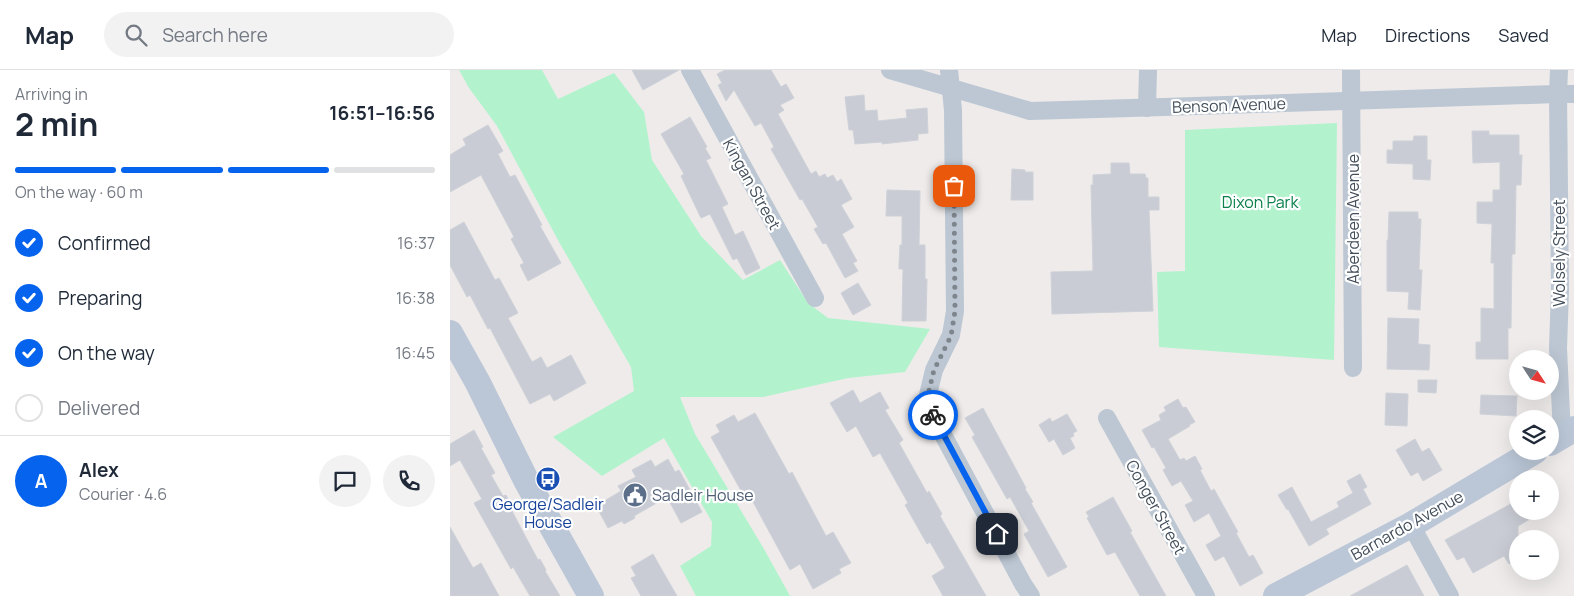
<!DOCTYPE html>
<html lang="en">
<head>
<meta charset="utf-8">
<style>
	:root { --surface:#fff; --page:#f2f2f3; --text:#1f2937; --muted:#747a83; --line:#e0e1e3; --accent:#0663ed }
	body { margin:0; font-family:Manrope,sans-serif; background:var(--page); color:var(--text); height:100vh; display:flex; flex-direction:column; font-size:19px; white-space:nowrap }
	* { box-sizing:border-box; margin:0 }
	p { font-size:16px; color:var(--muted) }
	.icon { flex:none; width:28px; height:28px; fill:none; stroke:currentColor; stroke-width:2; stroke-linecap:round; stroke-linejoin:round }
	.map { position:relative; flex:1; overflow:hidden }
	.side { display:flex; flex-direction:column; background:var(--surface); width:450px }
	.side>* { flex:none }
	.needle { width:32px; rotate:126deg }
	.tools { position:absolute; left:1059px; top:280px; display:grid; gap:10px }
	.tools a { display:grid; place-items:center; width:50px; height:50px; border-radius:50%; background:var(--surface); box-shadow:0 5px 20px #0002; font-size:25px }
	.pin { position:absolute; display:grid; place-items:center; width:42px; height:42px; color:#fff; margin:-21px; border-radius:10px; box-shadow:0 2px 8px #0006 }
	.courier { position:absolute; display:grid; place-items:center; width:50px; height:50px; margin:-25px; border:4px solid #0663ed; border-radius:50%; background:#fff; color:#222; box-shadow:0 1px 6px #0007 }
	.summary em { font-style:normal; font-weight:700 }
	.summary div { display:flex; flex-direction:column-reverse }
	.summary { display:flex; align-items:center; justify-content:space-between; height:85px; padding:0 15px }
	h1 { font-size:32px; font-weight:700; line-height:38px }
	.bar { display:grid; grid-template-columns:repeat(4,1fr); gap:8px 5px; align-content:center; height:60px; padding:0 15px }
	.bar i { height:6px; border-radius:4px; background:var(--line) }
	.bar .current { background:var(--accent) }
	.bar p { grid-column:span 4 }
	.line { display:flex; align-items:center; gap:12px; padding:0 15px; border-top:1px solid var(--line) }
	.line div { flex:1 }
	.round { display:grid; place-items:center; flex:none; width:52px; height:52px; border-radius:26px; background:var(--page) }
	ol { padding:0 15px; list-style:none }
	li { display:flex; align-items:center; gap:15px; height:55px }
	li p { margin-inline-start:auto }
	li .icon { padding:5px; border-radius:50%; background:var(--accent); color:#fff; stroke-width:4 }
	li:last-child { color:var(--muted) }
	li i { width:28px; height:28px; border:2px solid var(--line); border-radius:50% }
	header { display:flex; align-items:center; gap:30px; box-sizing:border-box; height:70px; padding:0 25px; background:var(--surface); border-bottom:1px solid var(--line) }
	header strong { font-size:24px }
	nav { display:flex; gap:28px; margin-inline-start:auto; font-size:18px }
	.search { width:350px; height:45px; background:var(--page); display:flex; align-items:center; gap:12px; box-sizing:border-box; padding:0 18px; border-radius:28px; color:var(--muted); font-size:19px }
	main { display:flex; flex:1; min-height:0 }
	.map>svg:first-child { display:block }
	.green { fill:#b2f3cd }
	.building { fill:#c9ccd4; stroke:#ced1d8 }
	.lines { fill:none; stroke-linecap:round; stroke-linejoin:round }
	.street { stroke:#bcc7d3; stroke-width:18 }
	.secondary { stroke:#bbc7d7; stroke-width:26 }
	.done { stroke:#7e858c; stroke-width:5; stroke-dasharray:0 9 }
	.route { stroke:#0663ed; stroke-width:6 }
	.labels { text-anchor:middle; stroke-width:4.5; stroke-linejoin:round; paint-order:stroke }
	.street-label { font-size:16px; fill:#424e5a; stroke:#fff }
	.park-label { font-size:16px; fill:#0c814b; stroke:#fff }
	.service-label { font-size:16px; fill:#4e5e75; stroke:#fff; text-anchor:start }
	.transit-label { font-size:16px; fill:#164399; stroke:#fff }
</style>
</head>
<body>
<header>
<strong>Map</strong>
<div class="search"><svg class="icon" aria-label="search" viewBox="0 0 24 24"><circle cx="10" cy="10" r="6"/><path d="M15 15l6 6"/></svg>Search here</div>
<nav><a>Map</a><a>Directions</a><a>Saved</a></nav>
</header>
<main>
<section class="side">
<div class="summary"><div><h1>2 min</h1><p>Arriving in</p></div><em>16:51–16:56</em></div>
<div class="bar"><i class="current"></i><i class="current"></i><i class="current"></i><i></i><p>On the way · 60 m</p></div>
<ol>
<li><svg class="icon" aria-label="check" viewBox="0 0 24 24"><path d="M5 12l5 5 9-10"/></svg>Confirmed<p>16:37</p></li>
<li><svg class="icon" aria-label="check" viewBox="0 0 24 24"><path d="M5 12l5 5 9-10"/></svg>Preparing<p>16:38</p></li>
<li><svg class="icon" aria-label="check" viewBox="0 0 24 24"><path d="M5 12l5 5 9-10"/></svg>On the way<p>16:45</p></li>
<li><i></i>Delivered</li>
</ol>
<div class="line" style="height:90px"><b class="round" style="background:var(--accent);color:#fff">A</b><div><b>Alex</b><p>Courier · 4.6</p></div><a class="round"><svg class="icon" aria-label="chat" viewBox="0 0 24 24"><path d="M4 5h16v11H9l-5 4z"/></svg></a><a class="round"><svg class="icon" aria-label="phone" viewBox="0 0 24 24"><path d="M5 4h4l2 5-3 2q2 4 5 5l2-3 5 2v4C11 20 4 13 5 4z"/></svg></a></div>
</section>
<div class="map">
<svg width="1124" height="526" viewBox="0 0 1124 526">
	<rect width="100%" height="100%" fill="#eeebea"/>
	<g class="green">
		<polygon points="9,0 92,0 108,29 164,3 194,42 202,90 251,166 293,210 330,190 358,233 378,248 480,259 455,302 398,308 313,327 230,327 245,364 314,479 340,526 246,526 230,496 261,476 262,452 214,368 152,406 103,367 184,321 181,297 109,172 47,56 19,18"/>
		<polygon points="887,53 884,290 709,277 707,202 735,201 735,60"/>
	</g>
	<g class="building">
		<polygon points="182,0 229,0 193,20"/>
		<polygon points="275,0 321,0 331,17 336,14 344,28 330,35 334,40 328,44 361,104 366,101 369,107 375,104 377,108 383,105 387,112 391,109 402,129 391,135 404,157 392,164 407,191 403,193 408,201 395,208 376,173 373,174 364,159 368,157 352,129 350,130 321,79 324,77 311,53 305,56 284,20 276,31 268,15 272,13 267,4"/>
		<polygon points="414,25 415,41 427,40 428,51 457,48 456,40 477,38 478,63 468,64 468,70 432,74 432,72 405,74 403,60 399,60 395,27"/>
		<polygon points="240,47 257,77 255,78 261,88 256,90 278,134 272,137 285,165 293,161 310,198 296,205 287,188 283,190 260,144 251,148 231,106 234,104 211,64"/>
		<polygon points="38,55 53,81 48,84 60,107 65,105 92,155 90,156 111,193 78,211 70,195 74,193 61,169 64,167 31,105 0,122 0,85 16,75 13,69"/>
		<polygon points="1022,61 1039,61 1039,65 1069,65 1069,85 1072,85 1071,115 1066,115 1065,176 1065,184 1062,184 1061,258 1058,258 1058,289 1026,289 1026,272 1031,272 1031,238 1044,239 1044,193 1041,193 1042,154 1027,153 1027,132 1043,132 1043,120 1050,120 1050,92 1023,93"/>
		<polygon points="964,66 977,66 977,90 981,90 980,110 963,109 963,94 937,93 937,80 943,80 943,71 963,71"/>
		<polygon points="661,93 679,93 680,104 695,104 696,108 698,108 698,127 709,127 709,140 699,140 703,241 602,244 601,202 643,201 641,115 643,115 643,105 661,104"/>
		<polygon points="562,99 575,100 575,102 583,102 583,130 561,130"/>
		<polygon points="437,120 470,121 469,175 475,175 475,209 477,209 476,251 452,251 453,199 449,199 449,195 450,175 452,175 452,146 436,146"/>
		<polygon points="939,142 968,142 968,149 971,149 969,200 972,200 970,240 958,239 959,222 937,221 937,170 938,170"/>
		<polygon points="14,152 45,210 49,208 68,243 58,248 82,292 91,287 97,298 121,285 136,313 104,331 100,324 80,334 40,258 38,259 20,225 17,227 0,195 0,160"/>
		<polygon points="408,213 421,235 403,245 391,223"/>
		<polygon points="938,248 969,249 968,274 980,275 979,300 937,299"/>
		<polygon points="968,310 987,310 986,323 968,322"/>
		<polygon points="403,320 410,333 430,322 439,338 435,340 453,370 449,373 477,423 479,421 492,444 490,446 536,526 493,526 482,506 495,498 480,472 477,474 455,435 458,433 430,383 423,387 406,356 397,362 380,333"/>
		<polygon points="936,323 958,324 957,356 935,355"/>
		<polygon points="1031,325 1067,326 1066,346 1030,344"/>
		<polygon points="728,329 733,338 736,337 745,352 739,355 740,356 718,369 730,390 734,388 736,391 745,386 752,399 750,400 761,421 764,419 788,462 786,463 799,487 803,485 813,503 790,516 774,486 765,491 756,475 771,466 759,443 744,452 735,435 743,431 731,411 722,416 713,400 716,398 704,377 702,378 692,360 711,350 709,345 716,341 714,337"/>
		<polygon points="533,338 576,418 575,419 583,432 581,433 617,497 598,507 574,464 579,461 560,427 557,429 522,367 525,365 515,348"/>
		<polygon points="305,343 339,404 342,402 376,466 383,462 401,493 389,499 391,503 363,519 350,494 340,500 302,430 298,433 261,367 270,362 266,355 284,345 288,352"/>
		<polygon points="617,344 627,361 623,363 624,366 620,368 625,378 613,385 604,369 599,372 589,355 600,348 602,352"/>
		<polygon points="24,360 33,377 31,378 45,403 41,405 53,426 56,425 62,436 60,437 72,460 88,490 90,489 96,500 95,501 110,526 80,526 63,497 61,499 24,433 32,429 10,390 0,396 0,374"/>
		<polygon points="965,369 972,382 979,378 992,400 973,411 968,402 961,406 946,380"/>
		<polygon points="218,389 225,402 229,400 252,442 231,453 217,427 184,446 185,448 174,454 172,451 158,458 146,436 171,421 168,416 186,407 182,400 201,390 205,397"/>
		<polygon points="910,404 917,417 913,419 921,434 876,459 879,464 859,476 838,439 837,440 828,425 842,417 861,452 889,437 887,432 903,423 897,411"/>
		<polygon points="663,427 682,461 680,462 716,526 690,526 665,482 657,485 637,448 639,447 636,442"/>
		<polygon points="1068,430 1068,441 1094,441 1068,456 1068,490 1059,494 1054,486 1023,503 1014,487 1007,490 995,470"/>
		<polygon points="0,457 23,498 31,493 49,526 0,526"/>
		<polygon points="203,484 208,493 227,526 191,526 181,508 186,506 181,497"/>
		<polygon points="957,495 974,526 900,526 946,501"/>
	</g>
	<g class="lines">
		<g class="street">
			<polyline points="240,0 365,228"/>
			<polyline points="440,0 580,41 714,37 1108,24 1124,24"/>
			<polyline points="499,0 503,40 505,241 501,265 484,300 476,333 573,514 581,526"/>
			<polyline points="901,0 903,298"/>
			<polyline points="1109,0 1108,24 1110,220 1108,278 1112,366"/>
			<polyline points="697,38 698,0"/>
			<polyline points="657,348 756,526"/>
			<polyline points="961,455 1000,526"/>
		</g>
		<g class="secondary">
			<polyline points="0,263 28,313 77,412 141,526"/>
			<polyline points="1100,373 1124,359"/>
			<polyline points="826,526 961,455 1085,381"/>
		</g>
	</g>
	<g class="lines">
		<polyline class="done" points="483,345 476,333 484,300 501,266 505,241 504,116"/>
		<polyline class="route" points="483,345 547,464"/>
	</g>
	<defs>
		<symbol id="bus-disc" viewBox="-11 -11 22 22"><circle r="9.5" fill="#1a4fb4" stroke="#fff"/><path d="M-5-6H5V4H4V6H2V4H-2V6H-4V4H-5ZM-3.5-4V0h7V-4ZM-3.5 1.2v1.5H-2V1.2ZM2 1.2v1.5H3.5V1.2Z" fill="#fff"/></symbol>
		<symbol id="civic-disc" viewBox="-11 -11 22 22"><circle r="9.5" fill="#5c6f8a" stroke="#fff"/><path d="M-.6-6.5H3V-4.5H.6V-3L4-1V1h2V6H-6V1h2V-1L-.6-3ZM-1.2 2.5V6h2.4V2.5Z" fill="#fff"/></symbol>
	</defs>
	<g fill-rule="evenodd">
		<use href="#bus-disc" x="84" y="395" width="28" height="28"/>
		<use href="#civic-disc" x="171" y="411" width="28" height="28"/>
	</g>
	<g class="labels">
		<g class="street-label">
			<text transform="translate(779 35) rotate(-2)" y="6">Benson Avenue</text>
			<text transform="translate(302 114) rotate(61)" y="6">Kingan Street</text>
			<text transform="translate(903 149) rotate(-90)" y="6">Aberdeen Avenue</text>
			<text transform="translate(1109 183) rotate(-90)" y="6">Wolsely Street</text>
			<text transform="translate(706 437) rotate(61)" y="6">Conger Street</text>
			<text transform="translate(957 455) rotate(-29)" y="6">Barnardo Avenue</text>
		</g>
		<g class="park-label">
			<text x="810" y="138">Dixon Park</text>
		</g>
		<g class="service-label">
			<text x="202" y="431">Sadleir House</text>
		</g>
		<g class="transit-label">
			<text x="98" y="440">George/Sadleir<tspan x="98" dy="18">House</tspan></text>
		</g>
	</g>
</svg>
<div class="tools">
<a><svg class="needle" viewBox="-14 -14 28 28"><path d="M0-13l5 13h-10z" fill="#e53935"/><path d="M0 13l5-13h-10z" fill="#747a83"/></svg></a>
<a><svg class="icon" aria-label="layers" viewBox="0 0 24 24"><path d="M12 4l9 5-9 5-9-5zM3 14l9 5 9-5"/></svg></a>
<a>+</a>
<a>−</a>
</div>
<div class="pin" style="left:504px;top:116px;background:#ea580c"><svg class="icon" aria-label="bag" viewBox="0 0 24 24"><path d="M5 8h14l-1 12H6zM9 8a3 3 0 0 1 6 0"/></svg></div>
<div class="pin" style="left:547px;top:464px;background:#1f2937"><svg class="icon" aria-label="home" viewBox="0 0 24 24"><path d="M3 11l9-7 9 7M6 9v11h12V9"/></svg></div>
<div class="courier" style="left:483px;top:345px"><svg class="icon" aria-label="bike" viewBox="0 0 24 24"><circle cx="6" cy="16" r="4"/><circle cx="18" cy="16" r="4"/><path d="M6 16l4-8h5l3 8M10 8l3 8H6M13 5h3"/></svg></div>
</div>
</main>
</body>
</html>
